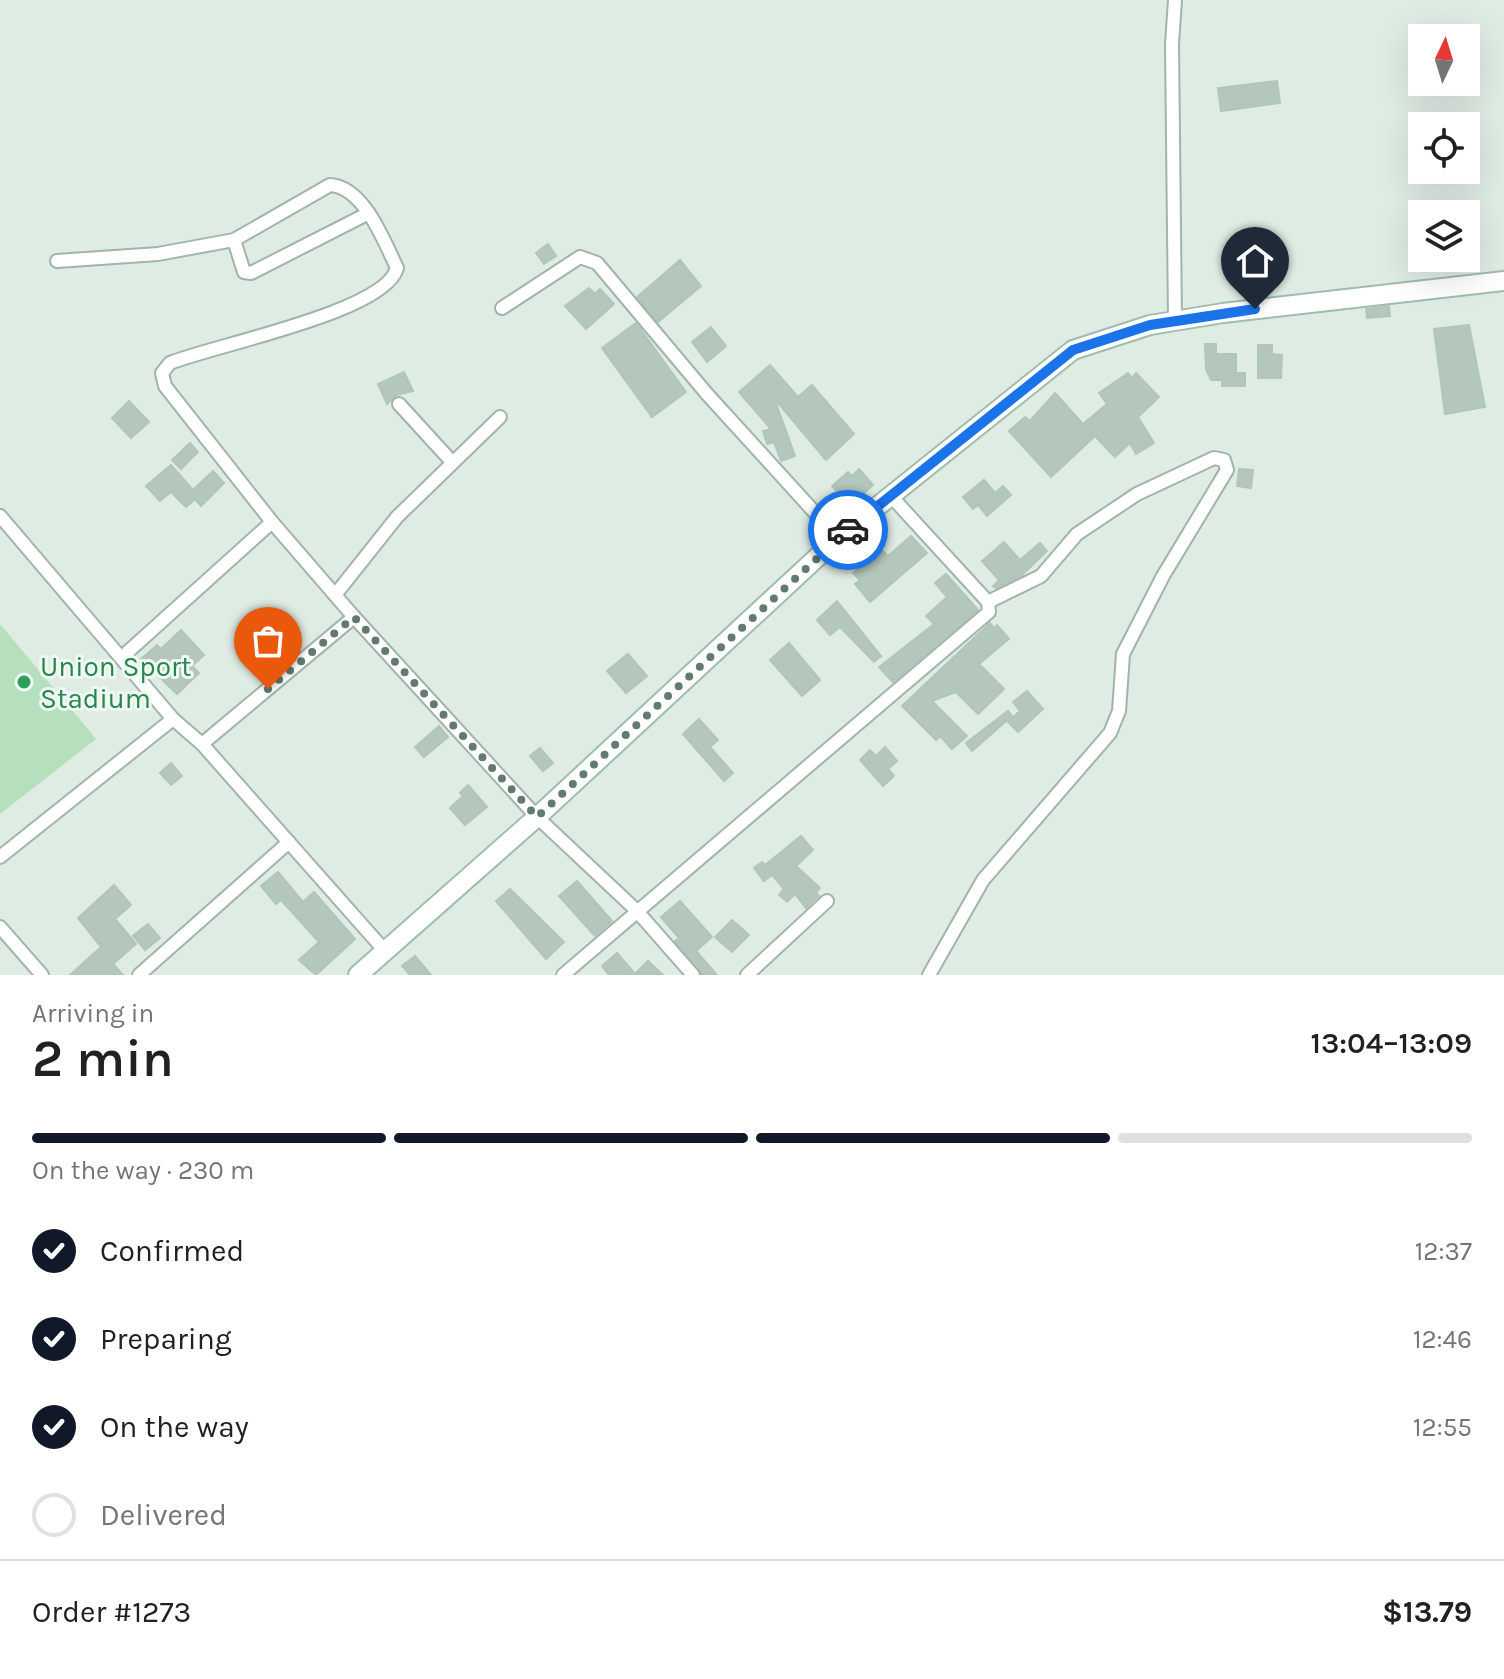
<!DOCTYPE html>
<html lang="en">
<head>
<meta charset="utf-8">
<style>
	:root { --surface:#fff; --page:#f2f2f2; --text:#202124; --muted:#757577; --line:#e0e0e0; --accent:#111827 }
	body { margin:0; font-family:Karla,sans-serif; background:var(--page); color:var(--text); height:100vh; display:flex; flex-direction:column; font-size:30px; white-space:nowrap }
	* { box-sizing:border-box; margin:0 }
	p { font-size:26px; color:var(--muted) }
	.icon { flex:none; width:44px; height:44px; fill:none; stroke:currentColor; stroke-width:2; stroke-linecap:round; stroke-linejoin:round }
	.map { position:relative; height:975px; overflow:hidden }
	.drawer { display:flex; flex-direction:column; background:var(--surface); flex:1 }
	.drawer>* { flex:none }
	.needle { width:52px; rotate:4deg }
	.fabs { position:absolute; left:1408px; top:24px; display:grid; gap:16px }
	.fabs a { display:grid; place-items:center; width:72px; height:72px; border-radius:0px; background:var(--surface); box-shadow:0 8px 32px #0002; font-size:40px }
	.pin { position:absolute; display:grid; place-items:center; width:68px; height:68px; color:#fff; margin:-82px -34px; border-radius:50% 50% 50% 0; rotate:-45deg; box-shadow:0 0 8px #0007 }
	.pin .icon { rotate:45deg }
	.courier { position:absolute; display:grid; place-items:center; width:80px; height:80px; margin:-40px; border:6px solid #1a73e8; border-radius:50%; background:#fff; color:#222; box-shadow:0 2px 10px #0007 }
	.overview em { font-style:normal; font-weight:600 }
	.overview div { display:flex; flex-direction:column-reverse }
	.overview { display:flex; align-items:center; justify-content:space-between; height:136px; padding:0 32px }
	h1 { font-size:52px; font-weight:600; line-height:60px }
	.bar { display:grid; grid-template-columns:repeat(4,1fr); gap:12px 8px; align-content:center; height:96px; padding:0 32px }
	.bar i { height:10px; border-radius:6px; background:var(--line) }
	.bar .on { background:var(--accent) }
	.bar p { grid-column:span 4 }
	.line { display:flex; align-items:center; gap:20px; padding:0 32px; border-top:2px solid var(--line) }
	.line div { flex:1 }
	ol { padding:0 32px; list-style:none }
	li { display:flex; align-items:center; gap:24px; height:88px }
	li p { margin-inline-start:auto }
	li .icon { padding:8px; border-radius:50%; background:var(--accent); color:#fff; stroke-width:4 }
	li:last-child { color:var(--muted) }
	li i { width:44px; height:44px; border:4px solid var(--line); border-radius:50% }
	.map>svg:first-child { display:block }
	.green { fill:#b5e0bb }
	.building { fill:#b4c7bd; stroke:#b1c6bb; stroke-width:2 }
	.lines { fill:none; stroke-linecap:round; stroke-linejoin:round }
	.street-casing { stroke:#a1b4ab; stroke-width:16 }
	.secondary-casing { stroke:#9fbcae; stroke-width:22 }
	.street { stroke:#fff; stroke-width:12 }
	.secondary { stroke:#fff; stroke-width:18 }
	.done { stroke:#627b70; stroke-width:8; stroke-dasharray:0 14.4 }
	.route { stroke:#1a73e8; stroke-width:10 }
	.leisure-dot { fill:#2e9e5b; stroke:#eff8f3; stroke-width:3 }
	.labels { text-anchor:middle; stroke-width:6; stroke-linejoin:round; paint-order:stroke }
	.leisure-label { font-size:28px; fill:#27864d; stroke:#eff8f3; text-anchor:start }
</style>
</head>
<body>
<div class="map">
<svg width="1504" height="975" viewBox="0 0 1504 975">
	<rect width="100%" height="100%" fill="#dfece4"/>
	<polygon class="green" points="0,624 96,739 0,814"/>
	<g class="building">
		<polygon points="1277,81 1280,103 1221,111 1218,88"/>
		<polygon points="548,244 556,256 544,264 536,253"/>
		<polygon points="680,260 701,286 658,322 637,297"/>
		<polygon points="589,288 595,294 600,289 614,304 586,329 565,306"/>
		<polygon points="1389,306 1390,316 1367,318 1366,309"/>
		<polygon points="636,323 686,392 652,417 602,348"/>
		<polygon points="1469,325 1485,407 1445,414 1434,329"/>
		<polygon points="711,327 726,346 707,362 692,342"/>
		<polygon points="1205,344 1216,344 1216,354 1236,354 1236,373 1245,373 1245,386 1222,386 1222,380 1211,380 1206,369"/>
		<polygon points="1258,345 1272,345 1272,354 1282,355 1281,378 1258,378"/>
		<polygon points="770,365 798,397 812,385 854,434 826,460 774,398 795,456 781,461 774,442 767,444 763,431 771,429 739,392"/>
		<polygon points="404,372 413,391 396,395 387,404 378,384"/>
		<polygon points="1128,373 1132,378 1136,373 1159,397 1138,417 1154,443 1136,454 1130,443 1115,457 1095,436 1051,477 1009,431 1025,417 1030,421 1055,393 1083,424 1107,404 1099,393"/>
		<polygon points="129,401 149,422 131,438 112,418"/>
		<polygon points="190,443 198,452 181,469 172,460"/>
		<polygon points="171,465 193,490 213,471 224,483 201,506 195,499 186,507 171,492 160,501 146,486"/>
		<polygon points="859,469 873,485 850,506 832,486 848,472 852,476"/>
		<polygon points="1239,469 1253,470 1251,488 1237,486"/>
		<polygon points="984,480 995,493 1003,486 1011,495 987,516 978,505 973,509 963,497"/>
		<polygon points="911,536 927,553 870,602 855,584 860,580 853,573 881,549 888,556"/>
		<polygon points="1004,542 1020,560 1040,543 1047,551 1021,576 996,588 993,586 999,580 982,561"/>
		<polygon points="946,574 978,610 893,682 879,667 934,624 926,616 947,597 935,583"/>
		<polygon points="837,601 881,656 874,662 840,627 830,635 817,620"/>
		<polygon points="990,623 994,628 997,625 1009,639 979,664 1004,689 978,714 956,692 932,701 967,736 952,749 940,736 936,740 902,706"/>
		<polygon points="181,630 204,655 192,666 199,673 177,694 141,659 157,645 161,649"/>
		<polygon points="789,643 820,680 802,696 770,660"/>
		<polygon points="628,654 647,676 626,693 607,671"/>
		<polygon points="1027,691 1043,709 1018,732 1008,722 1020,711 1013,702"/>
		<polygon points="1008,711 1012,716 972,751 966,743"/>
		<polygon points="699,719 718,740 710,747 733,773 724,781 683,734"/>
		<polygon points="439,726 448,737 424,757 415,747"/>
		<polygon points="885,747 897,761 888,769 894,776 883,786 860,760 870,750 876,756"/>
		<polygon points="540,748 553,763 543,771 530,756"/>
		<polygon points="171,763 182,776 171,785 160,773"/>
		<polygon points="468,785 487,807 465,825 450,808 463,796 460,793"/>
		<polygon points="801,836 813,850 796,866 820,888 816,893 819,896 806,908 795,894 787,902 779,895 784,889 772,875 764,881 754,868 762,862 765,865"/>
		<polygon points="278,872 303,902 314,892 355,939 316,975 299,960 319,942 281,900 276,904 261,886"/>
		<polygon points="577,881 612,921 595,936 559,896"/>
		<polygon points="114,885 131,905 115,919 136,944 113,964 123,975 70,975 101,947 78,918"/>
		<polygon points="510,889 564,942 546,959 496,901"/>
		<polygon points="680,901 712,937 696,951 717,975 702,975 675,941 679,938 661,917"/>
		<polygon points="732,920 749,935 732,952 715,937"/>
		<polygon points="148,924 160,938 145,950 133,936"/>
		<polygon points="617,953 635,974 648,961 663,975 609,975 602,966"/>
		<polygon points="415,956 431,975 410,975 402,966"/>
	</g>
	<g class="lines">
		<defs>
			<g id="street">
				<polyline points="234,240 244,272 251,273 367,214"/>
				<path d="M57,261L158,254L234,240L330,185C364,187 384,241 397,268C386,312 214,345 170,363L162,373L165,386L272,522L354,617L537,817L636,910L693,975"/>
				<polyline points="502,308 580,257 597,263 707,394 838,538"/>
				<polyline points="1175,321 1172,44 1175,0"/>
				<polyline points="399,404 452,462"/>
				<polyline points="0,516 173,719 202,744 385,951"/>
				<polyline points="335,595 397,517 500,417"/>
				<polyline points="121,658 272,522"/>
				<polyline points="202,744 354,617"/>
				<polyline points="0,857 173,719"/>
				<polyline points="0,927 42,975"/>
				<polyline points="139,975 289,842"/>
				<polyline points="563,975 989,612 988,602 890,495"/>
				<polyline points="747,975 827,901"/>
				<polyline points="929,975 983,880 1110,733 1119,711 1123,654 1163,576 1227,470 1224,460 1214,458 1137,494 1077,534 1041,576 988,602"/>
			</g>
			<polyline id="secondary" points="358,975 537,817 838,538 1073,350 1150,325 1223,313 1504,281"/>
		</defs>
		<use href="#street" class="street-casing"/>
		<use href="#secondary" class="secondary-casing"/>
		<use href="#street" class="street"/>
		<use href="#secondary" class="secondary"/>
	</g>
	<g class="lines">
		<polyline class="done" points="268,689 354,617 537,817 848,530"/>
		<polyline class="route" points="848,530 1073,350 1150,325 1255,309"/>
	</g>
	<circle class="leisure-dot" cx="24" cy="682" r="8"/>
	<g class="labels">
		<g class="leisure-label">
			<text x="40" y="676">Union Sport<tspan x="40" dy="32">Stadium</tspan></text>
		</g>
	</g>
</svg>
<div class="fabs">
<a><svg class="needle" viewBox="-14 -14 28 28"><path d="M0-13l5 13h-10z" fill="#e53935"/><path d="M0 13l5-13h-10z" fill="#757577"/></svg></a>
<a><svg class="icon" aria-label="locate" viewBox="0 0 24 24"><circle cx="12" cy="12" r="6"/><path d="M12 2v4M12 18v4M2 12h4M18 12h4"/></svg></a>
<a><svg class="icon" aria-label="layers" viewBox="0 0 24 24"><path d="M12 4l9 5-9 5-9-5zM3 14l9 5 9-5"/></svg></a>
</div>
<div class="pin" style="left:268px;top:689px;background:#ea580c"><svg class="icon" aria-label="bag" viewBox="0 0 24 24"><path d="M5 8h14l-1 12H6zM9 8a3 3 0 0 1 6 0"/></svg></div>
<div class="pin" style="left:1255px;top:309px;background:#1f2937"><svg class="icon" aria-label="home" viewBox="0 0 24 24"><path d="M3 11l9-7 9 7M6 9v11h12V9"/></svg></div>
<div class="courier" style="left:848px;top:530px"><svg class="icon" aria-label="car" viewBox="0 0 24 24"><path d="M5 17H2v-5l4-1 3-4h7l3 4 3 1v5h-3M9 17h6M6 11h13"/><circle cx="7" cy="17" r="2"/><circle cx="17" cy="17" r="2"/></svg></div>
</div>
<section class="drawer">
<div class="overview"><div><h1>2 min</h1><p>Arriving in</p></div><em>13:04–13:09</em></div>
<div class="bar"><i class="on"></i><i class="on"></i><i class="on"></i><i></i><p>On the way · 230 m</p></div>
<ol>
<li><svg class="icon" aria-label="check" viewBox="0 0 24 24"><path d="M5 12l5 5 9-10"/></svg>Confirmed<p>12:37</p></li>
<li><svg class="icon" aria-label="check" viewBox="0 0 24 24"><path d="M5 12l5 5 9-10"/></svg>Preparing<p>12:46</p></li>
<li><svg class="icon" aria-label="check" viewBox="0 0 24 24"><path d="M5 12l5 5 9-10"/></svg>On the way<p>12:55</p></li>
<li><i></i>Delivered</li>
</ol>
<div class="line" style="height:104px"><div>Order #1273</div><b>$13.79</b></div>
</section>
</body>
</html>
